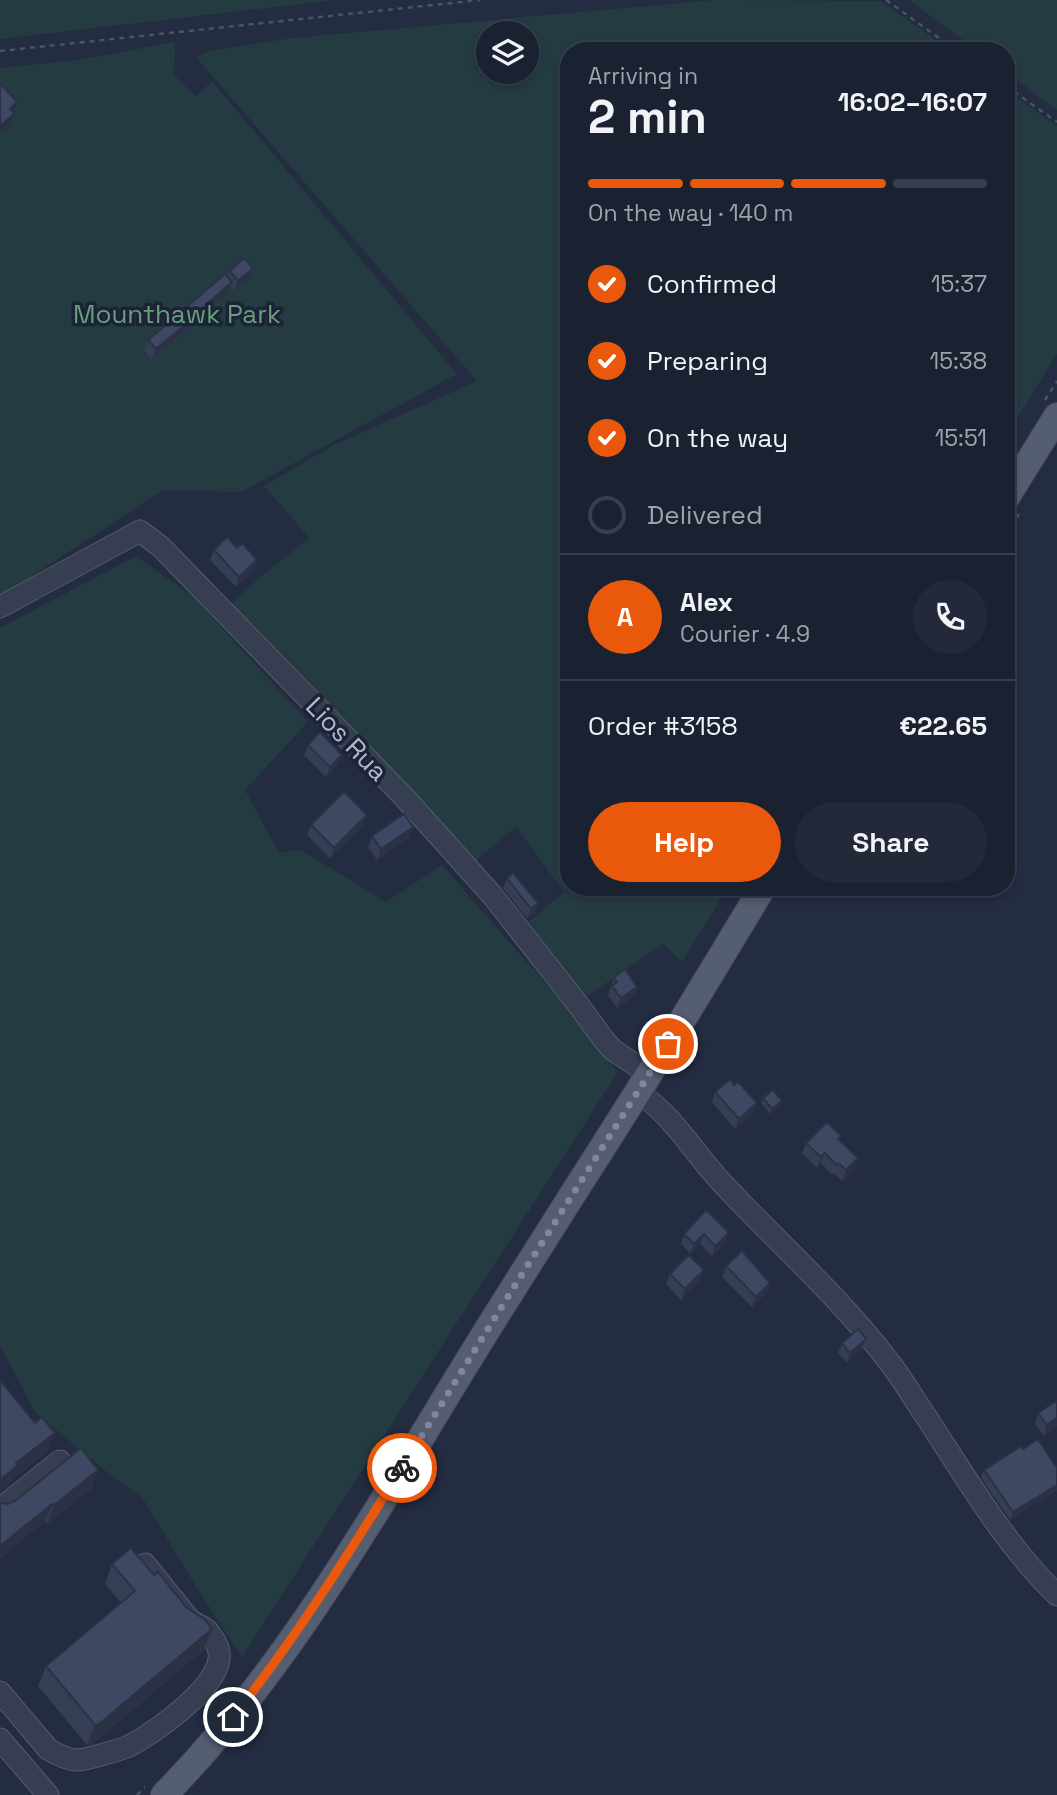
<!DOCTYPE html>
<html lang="en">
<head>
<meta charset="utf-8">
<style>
	:root { --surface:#1a2131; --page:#232939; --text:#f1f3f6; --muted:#9fa3ab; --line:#383e4d; --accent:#ea580c }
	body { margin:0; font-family:"Space Grotesk",sans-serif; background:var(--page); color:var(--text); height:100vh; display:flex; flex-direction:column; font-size:26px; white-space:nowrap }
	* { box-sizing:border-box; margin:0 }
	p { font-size:23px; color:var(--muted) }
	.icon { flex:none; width:38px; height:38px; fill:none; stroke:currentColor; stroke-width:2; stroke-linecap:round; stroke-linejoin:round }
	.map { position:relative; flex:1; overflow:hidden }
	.details { position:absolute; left:560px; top:42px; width:455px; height:854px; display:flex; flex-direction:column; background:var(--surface); border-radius:28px; box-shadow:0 4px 10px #0003,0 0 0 2px var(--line) }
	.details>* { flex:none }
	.controls { position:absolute; left:476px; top:21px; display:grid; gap:14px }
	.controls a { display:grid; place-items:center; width:63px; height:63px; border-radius:50%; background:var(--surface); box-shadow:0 4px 10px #0003,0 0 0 2px var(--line); font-size:35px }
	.pin { position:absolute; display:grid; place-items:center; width:60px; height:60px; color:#fff; margin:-30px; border:4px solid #fff; border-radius:50%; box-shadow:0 2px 7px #0007 }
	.courier { position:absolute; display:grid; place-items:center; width:70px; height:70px; margin:-35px; border:5px solid #ea580c; border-radius:50%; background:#fff; color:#222; box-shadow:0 2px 9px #0007 }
	.summary em { font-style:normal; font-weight:600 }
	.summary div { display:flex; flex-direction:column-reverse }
	.summary { display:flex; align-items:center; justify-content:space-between; height:119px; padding:0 28px }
	h1 { font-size:46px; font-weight:600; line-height:52px }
	.bar { display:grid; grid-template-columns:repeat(4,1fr); gap:10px 7px; align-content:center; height:84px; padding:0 28px }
	.bar i { height:9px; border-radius:5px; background:var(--line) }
	.bar .current { background:var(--accent) }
	.bar p { grid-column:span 4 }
	.line { display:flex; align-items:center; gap:18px; padding:0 28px; border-top:2px solid var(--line) }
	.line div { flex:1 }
	.round { display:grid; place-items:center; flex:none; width:74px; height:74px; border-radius:37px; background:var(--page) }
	ol { padding:0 28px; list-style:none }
	li { display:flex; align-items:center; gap:21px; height:77px }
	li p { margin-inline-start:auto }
	li .icon { padding:7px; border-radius:50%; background:var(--accent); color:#fff; stroke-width:4 }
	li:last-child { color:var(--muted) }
	li i { width:38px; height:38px; border:4px solid var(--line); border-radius:50% }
	.action { display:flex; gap:14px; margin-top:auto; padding:14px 28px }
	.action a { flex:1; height:80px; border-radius:42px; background:var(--accent); color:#fff; font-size:28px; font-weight:600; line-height:80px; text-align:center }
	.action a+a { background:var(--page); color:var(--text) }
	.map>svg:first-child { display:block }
	.green { fill:#253b42; fill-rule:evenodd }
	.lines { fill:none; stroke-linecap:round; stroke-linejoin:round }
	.minor-casing { stroke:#555c6f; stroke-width:23 }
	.major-casing { stroke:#41475a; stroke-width:28 }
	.path { stroke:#43585f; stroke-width:2.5; stroke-dasharray:5 5; stroke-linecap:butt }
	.minor { stroke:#373e51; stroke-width:21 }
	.major { stroke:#555d71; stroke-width:26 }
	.wall { fill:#353e54 }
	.shaded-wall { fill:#2b3245 }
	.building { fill:#3e4862; stroke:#2b3245; stroke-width:2 }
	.done { stroke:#81889b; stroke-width:7; stroke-dasharray:0 12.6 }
	.route { stroke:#ea580c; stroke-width:9 }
	.labels { text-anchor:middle; stroke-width:7; stroke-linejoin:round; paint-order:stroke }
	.park-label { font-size:26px; fill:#699e7d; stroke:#1c2336 }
	.street-label { font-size:26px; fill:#b4bacc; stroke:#1c2336 }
</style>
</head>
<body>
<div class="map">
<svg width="1057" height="1795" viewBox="0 0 1057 1795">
	<rect width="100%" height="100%" fill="#232c41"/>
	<g class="green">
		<polygon points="0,0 336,0 0,39"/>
		<path d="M715,0L881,1L951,51H569V887H728L682,962L663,944L583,999L527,923L564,892L516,827L475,861L229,607L258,579L309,538L264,486L334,445L477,381L196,57L210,51L292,38ZM488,33H527V72H488Z"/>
		<polygon points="909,0 1057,0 1057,110 1006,72 1006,51 978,51"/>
		<polygon points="175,42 174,75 196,97 212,81 457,374 241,492 163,490 0,597 0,68 78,60"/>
		<polygon points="1006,90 1057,126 1057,354 1006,436"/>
		<polygon points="136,556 194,597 308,722 245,790 279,853 301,850 386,902 442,865 568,1009 618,1072 242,1657 195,1585 142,1497 113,1477 35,1412 0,1345 0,628"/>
	</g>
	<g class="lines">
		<defs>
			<g id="minor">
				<polyline points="0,607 140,531 161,547 404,797 492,895 580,1007 604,1040 613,1050 649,1074"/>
				<path d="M637,1092C672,1113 696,1156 724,1185C779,1244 841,1298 890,1363C900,1376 908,1389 917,1403C960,1467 1001,1541 1057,1595"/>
				<polyline points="0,1509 60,1461"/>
				<path d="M0,1692L48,1749C56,1754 68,1760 78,1760C85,1760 123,1749 129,1746C154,1733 230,1681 218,1648C217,1644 210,1634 207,1630C202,1626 194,1624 189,1619L145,1564"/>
				<polyline points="0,1739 48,1795"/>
			</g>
			<g id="major">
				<polyline points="1006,498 1057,416"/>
				<path d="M164,1795C290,1667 377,1508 471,1356C529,1262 590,1168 649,1074C688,1012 725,950 763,887"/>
			</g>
		</defs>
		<use href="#minor" class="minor-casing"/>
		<use href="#major" class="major-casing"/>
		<g class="path">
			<polyline points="886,0 957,51"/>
			<polyline points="0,51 480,0"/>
			<polyline points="1006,86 1057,122"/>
			<polyline points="1045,400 1057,381"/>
			<polyline points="1006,534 1019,514"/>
			<polyline points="137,1795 145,1787"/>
		</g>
		<use href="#minor" class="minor"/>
		<use href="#major" class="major"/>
	</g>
	<g class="wall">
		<polygon points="230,271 249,278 234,291 230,286 228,292 207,311 206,314 152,360 144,350 148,340 228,277"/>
		<polygon points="237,548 257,560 254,570 236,587 210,560 214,550"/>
		<polygon points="308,745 342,755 338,765 326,777 304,755"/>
		<polygon points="311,825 363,826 330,858 307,835"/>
		<polygon points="413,827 409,838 377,860 368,847 372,836"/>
		<polygon points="507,878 535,913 527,919 503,888"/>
		<polygon points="614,977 637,987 634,996 617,1008 608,995"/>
		<polygon points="715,1092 757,1103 753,1114 735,1129 712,1102"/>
		<polygon points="763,1098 782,1101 781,1106 770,1114 761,1103"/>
		<polygon points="840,1140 858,1158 854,1169 842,1181 834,1173 832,1175 821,1163 817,1168 802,1153 806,1143"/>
		<polygon points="706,1210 725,1244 712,1256 700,1244 690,1254 681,1244 684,1234"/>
		<polygon points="726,1266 770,1283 766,1293 752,1307 722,1277"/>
		<polygon points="704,1270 700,1280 681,1300 666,1284 670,1274"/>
		<polygon points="866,1339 862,1349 847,1363 838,1353 842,1343"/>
		<polygon points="1057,1403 1057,1426 1044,1436 1035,1424 1038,1413"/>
		<polygon points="1023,1449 1057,1468 1010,1520 981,1478 984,1470"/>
		<polygon points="92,1488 47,1524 45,1522 2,1503 8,1504"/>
		<polygon points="112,1564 154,1575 186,1607 212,1629 204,1650 92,1744 87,1745 38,1686 46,1666 121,1603 105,1584"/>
	</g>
	<g class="shaded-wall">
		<polygon points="17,102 9,128 0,136 0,126 10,109"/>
		<polygon points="253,268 249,278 234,291 238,281"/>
		<polygon points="232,282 228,292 207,311 206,314 152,360 156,349"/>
		<polygon points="257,560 254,570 236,587 239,577"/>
		<polygon points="342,755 338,765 326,777 330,767"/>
		<polygon points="367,815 363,826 330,858 334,848"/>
		<polygon points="413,827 409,838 377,860 381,849"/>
		<polygon points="538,903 535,913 527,919 531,909"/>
		<polygon points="637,987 634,996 617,1008 621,998"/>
		<polygon points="782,1101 781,1106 770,1114 772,1109"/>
		<polygon points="757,1103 753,1114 735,1129 739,1119"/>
		<polygon points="825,1153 821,1163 817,1168 821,1157"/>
		<polygon points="858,1158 854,1169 842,1181 846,1170"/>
		<polygon points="729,1233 725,1244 712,1256 715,1246"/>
		<polygon points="704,1234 700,1244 690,1254 694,1244"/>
		<polygon points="704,1270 700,1280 681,1300 685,1289"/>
		<polygon points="770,1283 766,1293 752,1307 756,1297"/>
		<polygon points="866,1339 862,1349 847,1363 850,1353"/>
		<polygon points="1057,1418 1057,1426 1044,1436 1047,1425"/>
		<polygon points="55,1433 48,1451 13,1479 11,1483 0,1492 0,1480 16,1463"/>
		<polygon points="98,1470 92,1488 47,1524 53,1506"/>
		<polygon points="1057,1485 1057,1491 1010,1520 1013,1512"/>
		<polygon points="52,1504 45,1522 0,1559 0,1546"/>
		<polygon points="212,1629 204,1650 92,1744 87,1745 95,1725"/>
	</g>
	<g class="building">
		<polygon points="2,85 17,102 10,109 14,114 0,126 0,86"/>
		<polygon points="244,258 253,268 238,281 230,271"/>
		<polygon points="225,274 232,282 209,302 210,304 156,349 148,340"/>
		<polygon points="227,537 237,548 242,543 257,560 239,577 214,550"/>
		<polygon points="320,732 342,755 330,767 308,745"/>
		<polygon points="344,792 367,815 334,848 311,825"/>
		<polygon points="404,814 413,827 381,849 372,836"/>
		<polygon points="513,873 538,903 531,909 507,878"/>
		<polygon points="625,969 637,987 621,998 612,986 617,982 614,977"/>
		<polygon points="730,1079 734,1085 738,1082 757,1103 739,1119 715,1092"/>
		<polygon points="773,1090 782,1101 772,1109 763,1098"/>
		<polygon points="827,1122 841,1136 838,1139 858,1158 846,1170 838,1163 836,1165 825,1153 821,1157 806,1143"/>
		<polygon points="706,1210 729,1233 715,1246 704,1234 694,1244 684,1234"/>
		<polygon points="742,1251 770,1283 756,1297 726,1266"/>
		<polygon points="689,1255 704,1270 685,1289 670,1274"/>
		<polygon points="858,1329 866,1339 850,1353 842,1343"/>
		<polygon points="0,1380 35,1423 42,1417 55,1433 16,1463 17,1466 0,1480"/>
		<polygon points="1056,1401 1057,1403 1057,1418 1047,1425 1038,1413"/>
		<polygon points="1038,1439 1057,1468 1057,1485 1013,1512 984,1470 1021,1446 1023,1449"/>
		<polygon points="81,1448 98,1470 53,1506 52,1504 0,1546 0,1502 2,1503 8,1504 15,1501"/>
		<polygon points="131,1548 154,1575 158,1572 186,1607 204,1619 212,1629 99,1724 95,1725 46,1666 135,1591 112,1564"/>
	</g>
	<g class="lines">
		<polyline class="done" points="402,1468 507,1298 668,1044"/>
		<path class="route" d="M233,1717C296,1638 349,1553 402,1468"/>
	</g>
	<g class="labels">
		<g class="park-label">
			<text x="177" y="323">Mounthawk Park</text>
		</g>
		<g class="street-label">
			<text transform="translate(347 739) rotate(46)" y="9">Lios Rua</text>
		</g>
	</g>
</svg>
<div class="controls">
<a><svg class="icon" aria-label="layers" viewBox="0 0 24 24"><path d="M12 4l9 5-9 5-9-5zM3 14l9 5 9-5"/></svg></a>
</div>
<div class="pin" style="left:668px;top:1044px;background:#ea580c"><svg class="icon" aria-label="bag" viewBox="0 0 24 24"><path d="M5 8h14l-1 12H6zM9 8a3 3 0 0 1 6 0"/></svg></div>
<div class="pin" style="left:233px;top:1717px;background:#1f2937"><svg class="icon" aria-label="home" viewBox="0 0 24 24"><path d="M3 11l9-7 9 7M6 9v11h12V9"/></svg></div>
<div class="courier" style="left:402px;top:1468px"><svg class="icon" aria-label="bike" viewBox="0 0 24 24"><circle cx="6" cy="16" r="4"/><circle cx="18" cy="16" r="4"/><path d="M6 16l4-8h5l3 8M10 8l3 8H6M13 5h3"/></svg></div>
<section class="details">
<div class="summary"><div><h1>2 min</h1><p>Arriving in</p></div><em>16:02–16:07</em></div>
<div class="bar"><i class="current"></i><i class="current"></i><i class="current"></i><i></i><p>On the way · 140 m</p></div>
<ol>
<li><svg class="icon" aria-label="check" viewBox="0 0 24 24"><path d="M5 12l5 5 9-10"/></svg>Confirmed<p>15:37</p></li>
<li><svg class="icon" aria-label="check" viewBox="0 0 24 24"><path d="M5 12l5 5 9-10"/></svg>Preparing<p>15:38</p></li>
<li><svg class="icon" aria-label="check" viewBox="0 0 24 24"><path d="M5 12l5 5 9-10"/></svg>On the way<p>15:51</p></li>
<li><i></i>Delivered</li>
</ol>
<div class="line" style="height:126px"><b class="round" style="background:var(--accent);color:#fff">A</b><div><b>Alex</b><p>Courier · 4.9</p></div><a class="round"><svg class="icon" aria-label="phone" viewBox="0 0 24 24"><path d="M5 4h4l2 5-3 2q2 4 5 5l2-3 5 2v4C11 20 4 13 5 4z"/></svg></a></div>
<div class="line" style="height:91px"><div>Order #3158</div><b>€22.65</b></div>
<div class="action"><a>Help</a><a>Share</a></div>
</section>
</div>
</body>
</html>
